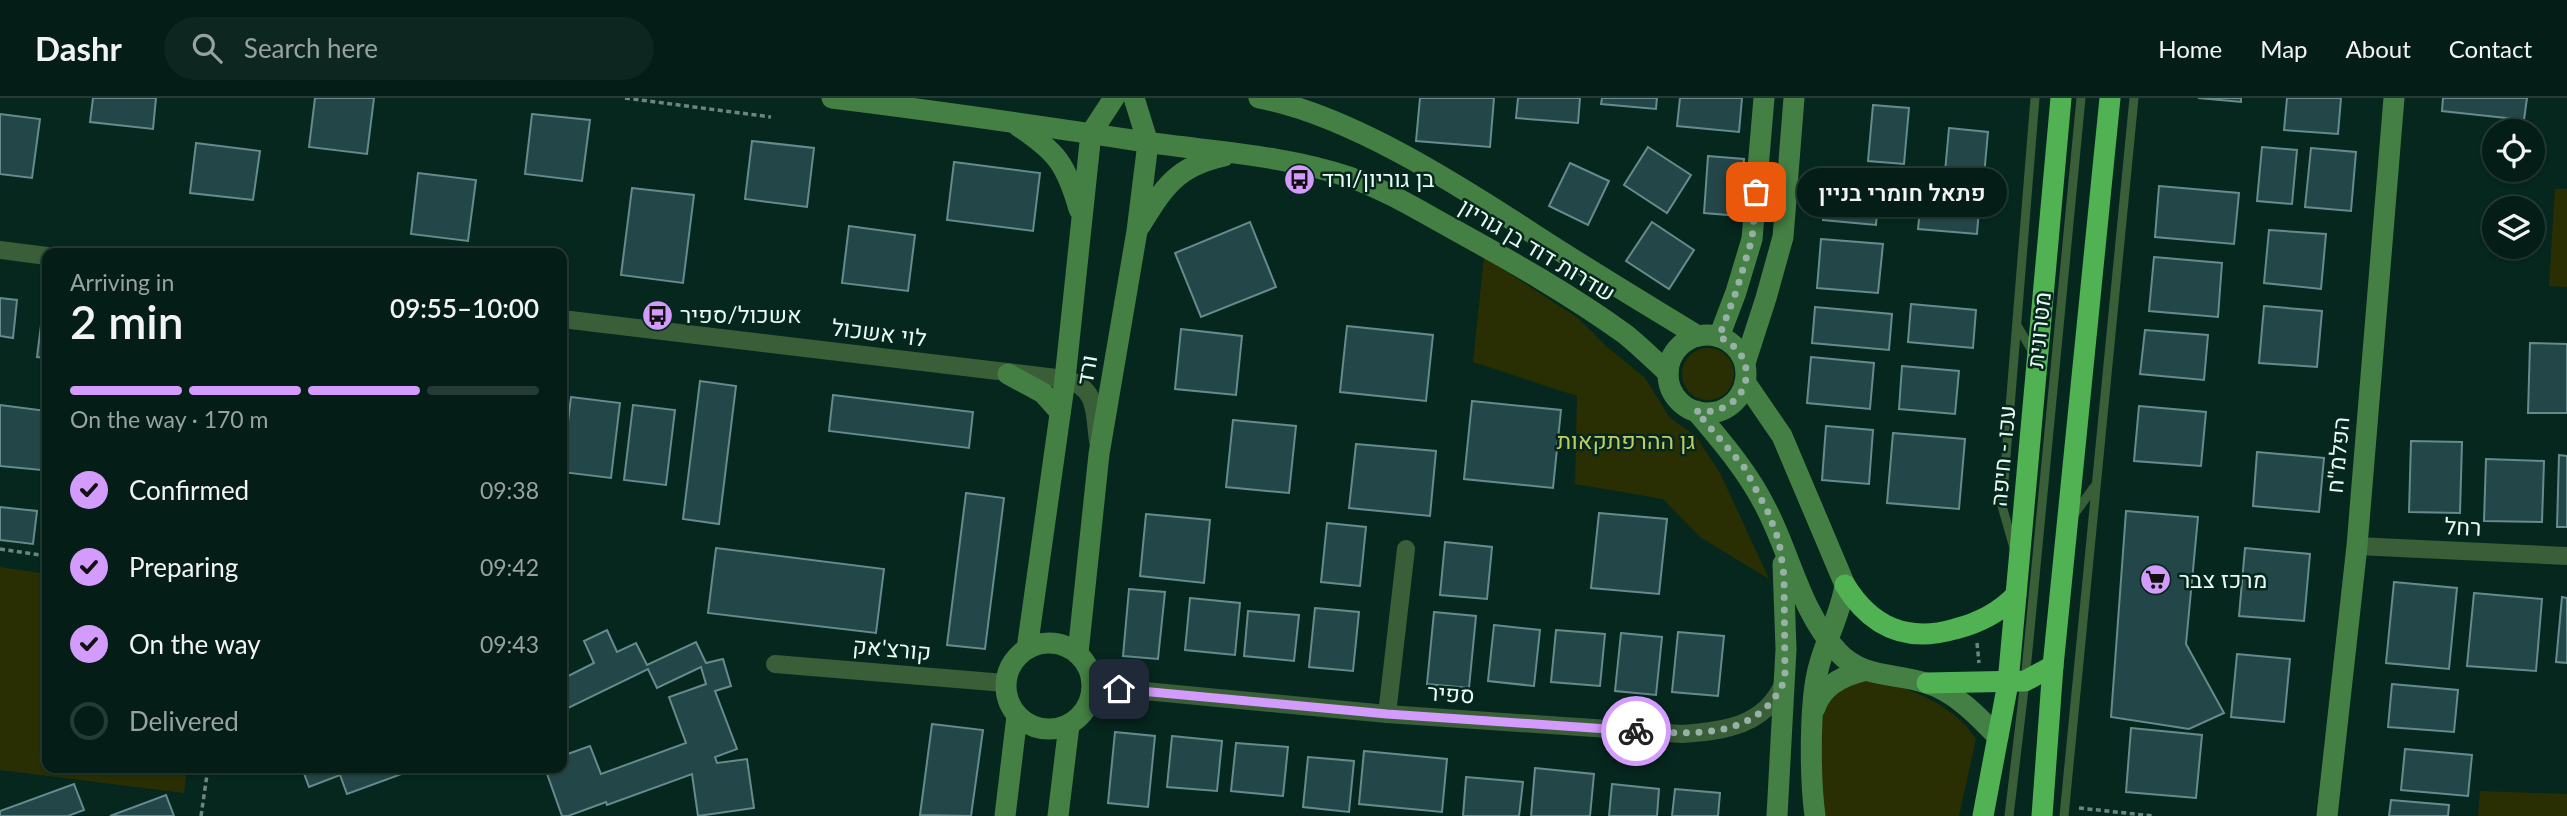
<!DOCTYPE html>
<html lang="en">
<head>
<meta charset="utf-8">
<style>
	:root { --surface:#041d16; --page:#0d261f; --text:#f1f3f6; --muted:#97a2a1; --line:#253b35; --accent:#d39cfc }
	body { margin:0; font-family:Lato,Heebo,sans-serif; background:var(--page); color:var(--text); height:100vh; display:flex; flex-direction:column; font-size:26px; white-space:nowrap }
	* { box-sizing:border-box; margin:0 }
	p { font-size:23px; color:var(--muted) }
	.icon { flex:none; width:38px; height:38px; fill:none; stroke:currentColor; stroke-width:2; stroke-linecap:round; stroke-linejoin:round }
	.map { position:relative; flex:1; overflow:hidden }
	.sheet { position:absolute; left:42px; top:150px; width:525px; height:525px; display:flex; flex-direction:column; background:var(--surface); border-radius:14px; box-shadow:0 2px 5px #0004,0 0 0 2px var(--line) }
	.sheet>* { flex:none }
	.fabs { position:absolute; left:2482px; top:21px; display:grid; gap:14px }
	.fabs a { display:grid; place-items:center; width:63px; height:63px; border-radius:50%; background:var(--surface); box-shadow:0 2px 5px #0004,0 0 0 2px var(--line); font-size:35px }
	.pin { position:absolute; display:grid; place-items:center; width:60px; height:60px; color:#fff; margin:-30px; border-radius:14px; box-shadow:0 4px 10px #0006 }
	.courier { position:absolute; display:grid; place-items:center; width:70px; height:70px; margin:-35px; border:5px solid #d39cfc; border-radius:50%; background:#fff; color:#222; box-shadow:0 2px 9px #0007 }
	.bubble { position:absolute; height:49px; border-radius:24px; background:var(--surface); box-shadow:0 2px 5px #0004,0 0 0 2px var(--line); font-size:23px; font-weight:600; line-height:49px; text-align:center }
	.overview em { font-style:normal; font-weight:600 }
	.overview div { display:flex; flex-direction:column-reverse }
	.overview { display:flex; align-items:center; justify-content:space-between; height:119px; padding:0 28px }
	h1 { font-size:46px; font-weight:600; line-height:52px }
	.bar { display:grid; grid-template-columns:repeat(4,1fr); gap:10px 7px; align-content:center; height:84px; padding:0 28px }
	.bar i { height:9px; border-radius:5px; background:var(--line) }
	.bar .on { background:var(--accent) }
	.bar p { grid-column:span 4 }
	ol { padding:0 28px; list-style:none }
	li { display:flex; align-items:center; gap:21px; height:77px }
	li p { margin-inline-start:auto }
	li .icon { padding:7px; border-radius:50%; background:var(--accent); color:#111; stroke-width:4 }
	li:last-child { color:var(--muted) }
	li i { width:38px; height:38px; border:4px solid var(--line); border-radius:50% }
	header { display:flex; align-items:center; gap:42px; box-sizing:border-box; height:98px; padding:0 35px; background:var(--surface); border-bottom:2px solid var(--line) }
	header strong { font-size:33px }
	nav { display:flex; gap:38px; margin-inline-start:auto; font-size:24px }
	.search { width:490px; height:63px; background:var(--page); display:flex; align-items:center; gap:18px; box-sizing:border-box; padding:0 24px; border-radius:38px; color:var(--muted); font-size:26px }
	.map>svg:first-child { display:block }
	.green { fill:#2a2f03 }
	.building { fill:#234748; stroke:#668b8d; stroke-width:2 }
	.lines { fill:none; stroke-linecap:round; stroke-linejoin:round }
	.path { stroke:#6c867e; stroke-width:3.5; stroke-dasharray:5 3.5; stroke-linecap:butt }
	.lane { stroke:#395e38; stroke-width:9 }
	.street { stroke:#395e38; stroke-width:18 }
	.secondary { stroke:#448044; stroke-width:21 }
	.highway { stroke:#51b253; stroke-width:21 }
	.done { stroke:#99b0a8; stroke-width:7; stroke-dasharray:0 12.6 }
	.route { stroke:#d39cfc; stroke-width:9 }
	.labels { text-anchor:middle; stroke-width:5; stroke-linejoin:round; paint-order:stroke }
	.poi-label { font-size:23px; fill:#e8faf3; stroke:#06271e; text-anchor:start }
	.street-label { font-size:23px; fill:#e8faf3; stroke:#06271e }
	.park-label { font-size:23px; fill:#becd64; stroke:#06271e }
</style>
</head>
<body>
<header>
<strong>Dashr</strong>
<div class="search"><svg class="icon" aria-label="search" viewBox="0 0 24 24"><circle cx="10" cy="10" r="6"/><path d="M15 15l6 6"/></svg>Search here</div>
<nav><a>Home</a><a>Map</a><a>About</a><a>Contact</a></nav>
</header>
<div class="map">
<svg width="2567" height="718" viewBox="0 0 2567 718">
	<rect width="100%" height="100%" fill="#06271e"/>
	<g class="green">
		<polygon points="2555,91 2567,91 2567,189 2549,188"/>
		<polygon points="1484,159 1578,220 1607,249 1645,280 1670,320 1695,337 1720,375 1769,481 1700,439 1663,401 1575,386 1577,298 1473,264"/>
		<circle cx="1708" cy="276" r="26"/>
		<polygon points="0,469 47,476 47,670 187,670 184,695 0,672"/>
		<path d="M1871,581C1910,590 1952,605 1976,641L1959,718H1822L1821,614C1829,592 1851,587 1871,581Z"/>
		<polygon points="2480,693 2567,696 2567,718 2478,718"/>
	</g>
	<g class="building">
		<polygon points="93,0 156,0 153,31 90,24"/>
		<polygon points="315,0 374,0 367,56 309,49"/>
		<polygon points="1420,0 1494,0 1490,49 1416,43"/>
		<polygon points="1518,0 1580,0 1578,25 1516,20"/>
		<polygon points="1602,0 1657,0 1656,11 1601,6"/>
		<polygon points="1680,0 1742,0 1739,34 1677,28"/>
		<polygon points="2198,0 2241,0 2241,4"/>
		<polygon points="2287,0 2341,0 2338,36 2284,32"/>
		<polygon points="2443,0 2527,0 2524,22 2442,13"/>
		<polygon points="1873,7 1909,10 1904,66 1868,63"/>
		<polygon points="0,16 40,21 32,80 0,76"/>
		<polygon points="532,16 590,22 582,83 525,76"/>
		<polygon points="1949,30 1988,34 1984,78 1945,74"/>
		<polygon points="752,43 814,50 807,109 745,101"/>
		<polygon points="196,45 260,53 253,102 190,95"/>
		<polygon points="1648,49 1691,77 1667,115 1624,87"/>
		<polygon points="2262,49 2297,52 2292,106 2257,103"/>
		<polygon points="2311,50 2356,54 2351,113 2305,109"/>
		<polygon points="1708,58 1744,61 1739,118 1704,115"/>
		<polygon points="954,64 1040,75 1033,133 947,122"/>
		<polygon points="1570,65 1609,83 1588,127 1549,108"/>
		<polygon points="418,75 476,82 468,143 411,136"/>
		<polygon points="1827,78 1880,83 1876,127 1823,122"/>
		<polygon points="2159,88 2239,95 2234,146 2155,139"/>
		<polygon points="632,90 694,97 683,185 621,177"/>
		<polygon points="1922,93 1980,98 1977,136 1918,131"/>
		<polygon points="1250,124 1276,189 1201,219 1175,155"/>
		<polygon points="1652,124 1694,152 1669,191 1626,163"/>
		<polygon points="849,128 915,137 908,193 842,185"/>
		<polygon points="2269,132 2326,136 2321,191 2264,185"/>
		<polygon points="1821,141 1883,146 1878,195 1817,190"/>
		<polygon points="2154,159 2222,165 2218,219 2149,213"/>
		<polygon points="0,200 17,202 13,240 0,238"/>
		<polygon points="44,203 47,204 47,260 37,259"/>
		<polygon points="1911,206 1976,212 1973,250 1908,244"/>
		<polygon points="2264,208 2322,213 2317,269 2259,265"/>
		<polygon points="1815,209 1892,216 1889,252 1812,245"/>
		<polygon points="1347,228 1433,237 1426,303 1340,294"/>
		<polygon points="1181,231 1242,238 1236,297 1175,291"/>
		<polygon points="2145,232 2208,237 2204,282 2140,276"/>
		<polygon points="2530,245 2567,246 2567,315 2528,315"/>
		<polygon points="1811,259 1874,265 1870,311 1807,305"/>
		<polygon points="1902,268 1959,273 1955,316 1899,311"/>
		<polygon points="700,283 736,288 719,426 683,421"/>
		<polygon points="833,297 973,314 969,350 829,333"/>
		<polygon points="571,299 620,305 611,380 562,374"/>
		<polygon points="1472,303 1561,312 1553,390 1464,381"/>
		<polygon points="0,307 47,313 41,372 0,368"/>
		<polygon points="633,307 675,312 666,387 624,382"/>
		<polygon points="2139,308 2206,314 2201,368 2134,363"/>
		<polygon points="1233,322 1296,328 1289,395 1226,389"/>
		<polygon points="1826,328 1873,332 1869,386 1822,382"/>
		<polygon points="1893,335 1965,341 1959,411 1887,405"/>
		<polygon points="2411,343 2462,344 2460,415 2409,414"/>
		<polygon points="1356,346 1436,353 1430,418 1349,410"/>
		<polygon points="2257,354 2324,360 2319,414 2253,408"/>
		<polygon points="2559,357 2567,358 2567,429 2557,429"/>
		<polygon points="2486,361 2544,363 2542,424 2484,423"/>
		<polygon points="966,395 1004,400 985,551 947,547"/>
		<polygon points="0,409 37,413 33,446 0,442"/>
		<polygon points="2126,413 2198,419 2186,546 2224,615 2189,631 2111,619"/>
		<polygon points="1599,415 1667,421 1659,496 1591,490"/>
		<polygon points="1146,416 1210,422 1204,485 1140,478"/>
		<polygon points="1327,425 1366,429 1360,488 1321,484"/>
		<polygon points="1445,444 1492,449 1487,501 1440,497"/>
		<polygon points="716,450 884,471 876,535 708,515"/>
		<polygon points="2245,450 2310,456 2304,523 2239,518"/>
		<polygon points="2394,484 2457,490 2449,571 2386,565"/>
		<polygon points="1129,491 1165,494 1158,561 1123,558"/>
		<polygon points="2474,495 2542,501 2536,573 2467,568"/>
		<polygon points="2562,499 2567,500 2567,565 2556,564"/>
		<polygon points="1190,500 1240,505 1235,557 1185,552"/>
		<polygon points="1315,510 1359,514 1353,573 1309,569"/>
		<polygon points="1248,513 1299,517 1294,563 1244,558"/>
		<polygon points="1434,514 1476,518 1469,590 1427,586"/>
		<polygon points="1494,527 1540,532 1534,588 1488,583"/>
		<polygon points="607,532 617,554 636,545 647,567 696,544 706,565 723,561 731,588 715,593 737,651 715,659 717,665 747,661 754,710 698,718 692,676 607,707 606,704 568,718 562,718 545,670 562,670 562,658 590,648 601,676 686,645 669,599 706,586 701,569 657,590 648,571 562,613 562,581 594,565 584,543"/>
		<polygon points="1556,532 1605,536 1600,588 1551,584"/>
		<polygon points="1678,534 1724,538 1718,598 1672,594"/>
		<polygon points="1621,535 1662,539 1656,597 1615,593"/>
		<polygon points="2237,556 2290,561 2284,624 2231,619"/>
		<polygon points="2392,586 2458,592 2454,634 2388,629"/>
		<polygon points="932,626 983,632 971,718 920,717"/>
		<polygon points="2131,630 2202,637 2196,700 2126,694"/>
		<polygon points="1115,634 1155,638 1148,709 1108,705"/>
		<polygon points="1172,638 1222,643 1217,693 1167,689"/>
		<polygon points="1236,645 1288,649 1283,698 1231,693"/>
		<polygon points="2405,651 2472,657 2468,698 2401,692"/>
		<polygon points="1364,653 1447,661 1442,714 1359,706"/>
		<polygon points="1308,659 1354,663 1349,714 1303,709"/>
		<polygon points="302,670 409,670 410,673 347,696 340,677 309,689"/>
		<polygon points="1535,670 1594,676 1590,718 1531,718"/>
		<polygon points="1466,679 1523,684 1519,718 1463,718"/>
		<polygon points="74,686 84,712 68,718 0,718 0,713"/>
		<polygon points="1612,686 1659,691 1657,718 1609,718"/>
		<polygon points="1675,691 1720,695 1718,718 1672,718"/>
		<polygon points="166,697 174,718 110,718"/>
		<polygon points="2391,702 2449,707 2448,718 2389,718"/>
	</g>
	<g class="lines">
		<g class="path">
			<polyline points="625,0 771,19"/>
			<polyline points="0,451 47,458"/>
			<polyline points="1977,545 1979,565"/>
			<polyline points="2079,710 2153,718"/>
			<polyline points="201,718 208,670"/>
		</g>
		<g class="lane">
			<polyline points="2018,229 2034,256"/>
			<polyline points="2073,418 2094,389"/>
			<polyline points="2014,450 2002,408 2035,0"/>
			<polyline points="2009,718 2025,583 2081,0"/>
			<polyline points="2064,718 2134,0"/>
		</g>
		<g class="street">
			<polyline points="0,152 47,158"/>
			<path d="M562,221L1065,281C1098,290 1094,314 1098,343"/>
			<polyline points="2357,448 2567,458"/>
			<polyline points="775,566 1005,585"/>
			<path d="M1092,588L1387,616L1682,636C1724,633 1766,628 1784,584"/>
			<polyline points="1387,616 1406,451"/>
		</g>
		<g class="secondary">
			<path d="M832,0C937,13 1041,28 1146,44C1215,54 1283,57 1349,79C1386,92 1420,113 1453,131C1511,163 1571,197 1625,236C1640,248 1654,262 1668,275"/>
			<path d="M1259,0C1346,16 1452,83 1526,131C1582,168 1641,203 1698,238"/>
			<path d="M1018,28C1057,54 1066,66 1079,111"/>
			<path d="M1140,128C1164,89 1177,68 1224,58"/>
			<circle cx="1707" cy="276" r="39"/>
			<polyline points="1719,239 1736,194 1752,141 1764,0"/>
			<polyline points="1745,265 1766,200 1783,139 1794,0"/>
			<polyline points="1008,276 1043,295 1060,314"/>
			<path d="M1745,284L1782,338L1845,487C1841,515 1826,541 1819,568C1809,603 1810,681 1815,718"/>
			<path d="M1696,313C1723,345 1749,375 1767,412C1791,459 1801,514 1838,554C1862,580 1895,575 1926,585C1954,593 1978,618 1998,639"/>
			<circle cx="1049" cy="588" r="43"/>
			<polyline points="1027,551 1065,281 1091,35 1114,0"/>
			<polyline points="1078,555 1099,356 1137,133 1148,45 1134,0"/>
			<path d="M1815,610C1822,588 1842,578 1863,573"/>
			<polyline points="1005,718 1017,618"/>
			<polyline points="1058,718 1069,627"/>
			<polyline points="1777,718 1786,551 1783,466"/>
			<polyline points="2327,718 2357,448 2394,0"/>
		</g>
		<g class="highway">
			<path d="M1845,487C1871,529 1907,545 1955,531C1979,525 1999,515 2016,497"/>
			<polyline points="1927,585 2025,583 2053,568"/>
			<polyline points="1983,718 2008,585 2061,0"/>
			<polyline points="2042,718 2053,568 2110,0"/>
		</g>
	</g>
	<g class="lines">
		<path class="done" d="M1636,633C1692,636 1759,643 1785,581L1784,478L1779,443L1768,414L1744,369L1696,313C1747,320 1767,260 1719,239L1736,194L1752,141L1756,94"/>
		<polyline class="route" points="1119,591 1387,616 1636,633"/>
	</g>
	<defs>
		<symbol id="bus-disc" viewBox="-11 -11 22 22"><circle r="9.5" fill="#d39cfc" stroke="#06271e"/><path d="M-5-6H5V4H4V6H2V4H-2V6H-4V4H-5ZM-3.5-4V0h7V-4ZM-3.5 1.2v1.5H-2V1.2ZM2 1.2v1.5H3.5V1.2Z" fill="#111"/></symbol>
		<symbol id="supermarket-disc" viewBox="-11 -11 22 22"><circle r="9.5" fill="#d39cfc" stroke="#06271e"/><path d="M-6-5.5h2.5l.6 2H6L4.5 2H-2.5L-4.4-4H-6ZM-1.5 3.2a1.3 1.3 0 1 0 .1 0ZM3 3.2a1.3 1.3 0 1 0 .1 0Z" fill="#111"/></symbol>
	</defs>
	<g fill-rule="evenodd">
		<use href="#bus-disc" x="1282" y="64" width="35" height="35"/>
		<use href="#bus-disc" x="640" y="200" width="35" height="35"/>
		<use href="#supermarket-disc" x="2138" y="464" width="35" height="35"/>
	</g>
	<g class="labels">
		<g class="poi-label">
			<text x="1322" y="89">בן גוריון/ורד</text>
			<text x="680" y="225">אשכול/ספיר</text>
			<text x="2179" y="490">מרכז צבר</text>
		</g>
		<g class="street-label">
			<text transform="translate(1537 152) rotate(31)" y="8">שדרות דוד בן גוריון</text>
			<text transform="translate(2039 232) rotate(-84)" y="8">מטרונית</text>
			<text transform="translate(879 235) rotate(7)" y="8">לוי אשכול</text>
			<text transform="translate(1087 272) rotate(-80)" y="8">ורד</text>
			<text transform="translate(2338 357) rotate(-85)" y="8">הפלמ"ח</text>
			<text transform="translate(2003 358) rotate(-85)" y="8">עכו - חיפה</text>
			<text transform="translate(2463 429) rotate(3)" y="8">רחל</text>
			<text transform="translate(892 551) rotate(5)" y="8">קורצ'אק</text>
			<text transform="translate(1451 596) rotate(4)" y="8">ספיר</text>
		</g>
		<g class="park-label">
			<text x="1626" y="351">גן ההרפתקאות</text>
		</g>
	</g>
</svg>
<div class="fabs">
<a><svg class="icon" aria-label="locate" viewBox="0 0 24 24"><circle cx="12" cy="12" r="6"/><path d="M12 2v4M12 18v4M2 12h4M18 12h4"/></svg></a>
<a><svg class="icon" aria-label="layers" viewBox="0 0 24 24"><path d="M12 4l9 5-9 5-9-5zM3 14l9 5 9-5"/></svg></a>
</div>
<div class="pin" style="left:1756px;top:94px;background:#ea580c"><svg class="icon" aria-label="bag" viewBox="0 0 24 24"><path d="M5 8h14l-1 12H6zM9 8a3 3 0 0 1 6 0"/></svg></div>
<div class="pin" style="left:1119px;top:591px;background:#1f2937"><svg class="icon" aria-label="home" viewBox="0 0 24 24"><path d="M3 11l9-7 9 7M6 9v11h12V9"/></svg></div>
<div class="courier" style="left:1636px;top:633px"><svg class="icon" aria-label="bike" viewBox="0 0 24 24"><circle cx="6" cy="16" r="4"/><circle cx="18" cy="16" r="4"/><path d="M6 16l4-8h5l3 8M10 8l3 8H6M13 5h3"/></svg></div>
<div class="bubble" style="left:1797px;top:70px;width:210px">פתאל חומרי בניין</div>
<section class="sheet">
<div class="overview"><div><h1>2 min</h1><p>Arriving in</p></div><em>09:55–10:00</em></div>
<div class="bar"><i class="on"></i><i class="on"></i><i class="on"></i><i></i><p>On the way · 170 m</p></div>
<ol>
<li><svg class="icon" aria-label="check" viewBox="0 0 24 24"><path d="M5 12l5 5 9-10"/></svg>Confirmed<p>09:38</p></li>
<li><svg class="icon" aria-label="check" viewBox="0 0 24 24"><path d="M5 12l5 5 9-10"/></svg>Preparing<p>09:42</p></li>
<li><svg class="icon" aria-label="check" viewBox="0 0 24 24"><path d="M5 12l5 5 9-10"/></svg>On the way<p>09:43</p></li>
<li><i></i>Delivered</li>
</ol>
</section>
</div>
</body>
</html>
